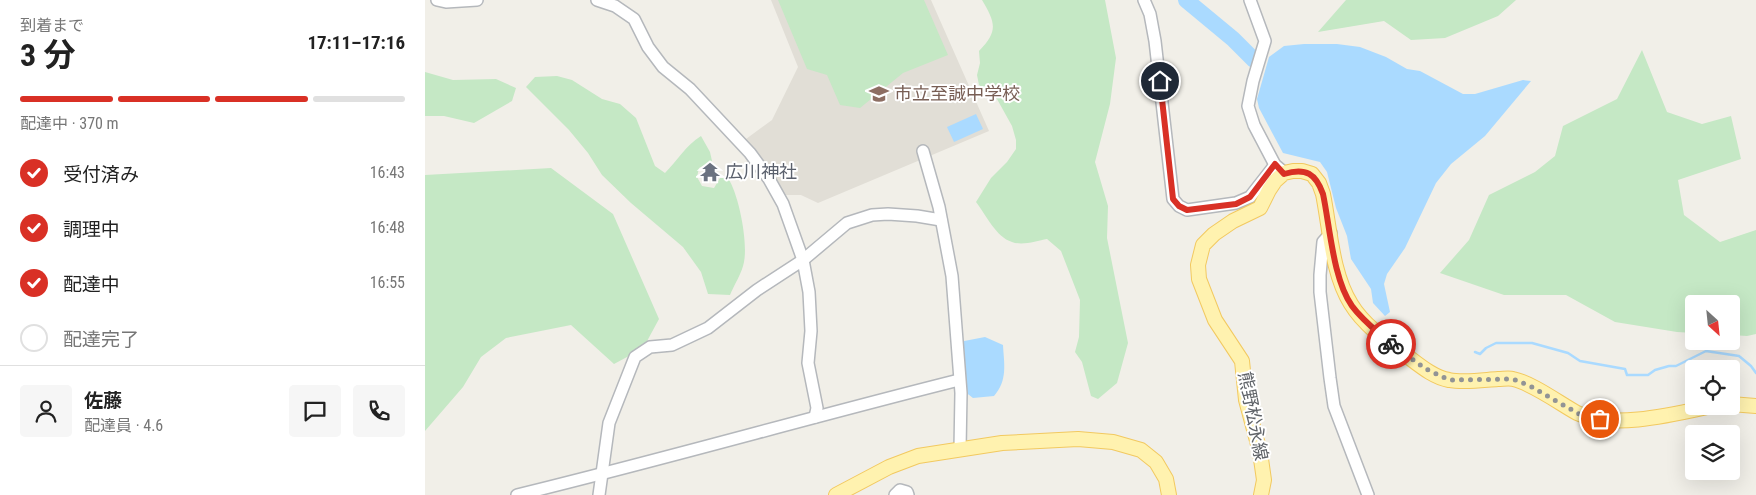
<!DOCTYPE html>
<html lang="ja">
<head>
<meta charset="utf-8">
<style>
	:root { --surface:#fff; --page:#f6f6f6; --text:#222; --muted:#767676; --line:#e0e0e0; --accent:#d93025 }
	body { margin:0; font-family:"Roboto Condensed","Noto Sans JP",sans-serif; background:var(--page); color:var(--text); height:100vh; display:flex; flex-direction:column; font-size:19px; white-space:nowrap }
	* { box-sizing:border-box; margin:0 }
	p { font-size:16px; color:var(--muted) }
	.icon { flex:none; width:28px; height:28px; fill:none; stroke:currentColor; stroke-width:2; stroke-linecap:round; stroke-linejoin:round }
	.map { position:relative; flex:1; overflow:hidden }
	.panel { display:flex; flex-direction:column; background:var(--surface); width:425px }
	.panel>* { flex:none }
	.needle { width:32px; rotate:153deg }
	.controls { position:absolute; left:1260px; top:295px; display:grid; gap:10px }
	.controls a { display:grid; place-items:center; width:55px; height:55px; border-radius:5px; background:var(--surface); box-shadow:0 5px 20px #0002; font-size:25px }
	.pin { position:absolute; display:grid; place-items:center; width:42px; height:42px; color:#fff; margin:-21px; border:2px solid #fff; border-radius:50%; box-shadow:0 1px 5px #0007 }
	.courier { position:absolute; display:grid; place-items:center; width:50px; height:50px; margin:-25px; border:4px solid #d93025; border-radius:50%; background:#fff; color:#222; box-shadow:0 1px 6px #0007 }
	.headline em { font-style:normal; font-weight:700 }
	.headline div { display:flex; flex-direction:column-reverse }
	.headline { display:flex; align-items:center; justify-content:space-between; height:85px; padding:0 20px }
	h1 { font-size:32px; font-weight:700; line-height:38px }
	.bar { display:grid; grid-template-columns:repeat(4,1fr); gap:8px 5px; align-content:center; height:60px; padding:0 20px }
	.bar i { height:6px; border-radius:4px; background:var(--line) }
	.bar .current { background:var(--accent) }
	.bar p { grid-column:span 4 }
	.line { display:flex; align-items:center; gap:12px; padding:0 20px; border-top:1px solid var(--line) }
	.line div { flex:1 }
	.round { display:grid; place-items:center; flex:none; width:52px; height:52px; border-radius:5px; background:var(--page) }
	ol { padding:0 20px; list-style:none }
	li { display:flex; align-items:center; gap:15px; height:55px }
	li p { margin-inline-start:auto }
	li .icon { padding:5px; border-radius:50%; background:var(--accent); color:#fff; stroke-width:4 }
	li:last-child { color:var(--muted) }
	li i { width:28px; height:28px; border:2px solid var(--line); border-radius:50% }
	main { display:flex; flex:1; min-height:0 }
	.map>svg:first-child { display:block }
	.education { fill:#e1ded6 }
	.green { fill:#c5e8c5 }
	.water { fill:#aadaff }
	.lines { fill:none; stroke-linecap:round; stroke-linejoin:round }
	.stream { stroke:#aadaff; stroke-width:2.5 }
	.river { stroke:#aadaff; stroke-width:16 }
	.minor-casing { stroke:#b5b8bc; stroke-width:14 }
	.major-casing { stroke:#f2c960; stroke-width:16 }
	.minor { stroke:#fff; stroke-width:11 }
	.major { stroke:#fff2af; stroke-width:14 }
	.done { stroke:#929495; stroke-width:5; stroke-dasharray:0 9 }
	.route { stroke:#d93025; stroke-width:6 }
	.labels { text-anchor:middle; stroke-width:4; stroke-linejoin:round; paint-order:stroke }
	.education-label { font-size:18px; fill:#785e54; stroke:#fff; text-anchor:start }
	.worship-label { font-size:18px; fill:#5b616d; stroke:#fff; text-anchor:start }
	.street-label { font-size:18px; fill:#5f6368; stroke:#fff }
</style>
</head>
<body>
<main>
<section class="panel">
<div class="headline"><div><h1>3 分</h1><p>到着まで</p></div><em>17:11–17:16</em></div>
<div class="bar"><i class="current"></i><i class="current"></i><i class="current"></i><i></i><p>配達中 · 370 m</p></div>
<ol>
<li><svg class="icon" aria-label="check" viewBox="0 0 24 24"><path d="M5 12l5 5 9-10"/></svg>受付済み<p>16:43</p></li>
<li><svg class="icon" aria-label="check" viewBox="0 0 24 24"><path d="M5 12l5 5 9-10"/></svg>調理中<p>16:48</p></li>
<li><svg class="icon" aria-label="check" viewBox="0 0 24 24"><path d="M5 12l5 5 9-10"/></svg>配達中<p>16:55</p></li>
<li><i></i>配達完了</li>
</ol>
<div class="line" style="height:90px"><a class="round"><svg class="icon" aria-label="person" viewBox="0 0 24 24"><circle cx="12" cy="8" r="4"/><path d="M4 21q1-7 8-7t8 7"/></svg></a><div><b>佐藤</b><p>配達員 · 4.6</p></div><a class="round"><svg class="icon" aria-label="chat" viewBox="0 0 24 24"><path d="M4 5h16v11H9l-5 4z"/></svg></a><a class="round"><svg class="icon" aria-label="phone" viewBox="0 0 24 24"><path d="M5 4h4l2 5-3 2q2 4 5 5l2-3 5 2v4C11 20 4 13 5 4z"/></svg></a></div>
</section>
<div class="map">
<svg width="1331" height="495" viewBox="0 0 1331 495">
	<rect width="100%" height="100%" fill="#f1efe8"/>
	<polygon class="education" points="346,0 506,0 564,131 393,203 376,195 359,195 321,139 347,120 373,67"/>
	<g class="green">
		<polygon points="353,0 499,0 523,55 478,73 435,108 415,105 402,75 382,69"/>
		<path d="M557,0H680L691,58L685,104L670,162L683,206L682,238L703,343L692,383L673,399L666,396L657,362L650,352L654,337L655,300L636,251L622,239C612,241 597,246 587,242C571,237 561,215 551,202L566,178L582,162L591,149V140L587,126L572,99L554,85L552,75L555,63L554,51C574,31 570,22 557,0Z"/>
		<polygon points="921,0 1091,0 1073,16 1020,38 986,40 959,21 893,32"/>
		<polygon points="1217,50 1242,112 1277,124 1306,116 1316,159 1253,180 1259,215 1295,242 1331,230 1331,334 1322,336 1306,335 1306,304 1269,304 1269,333 1252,332 1190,322 1141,295 1079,295 1015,273 1044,240 1064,195 1110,172 1130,156 1138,126 1192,99"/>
		<polygon points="0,72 28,80 71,79 91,88 87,101 49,123 19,116 0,116"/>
		<path d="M132,76L147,80L177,99L195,104L211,118L230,166L240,173C252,161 261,145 276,136L285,152L287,161L274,168L272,177L277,186L289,188L295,178H303C314,195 323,242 319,262C317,273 309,285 305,295L283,294L276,272L258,247L206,203L177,175L163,153L144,130L101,87L110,77Z"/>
		<polygon points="126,168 188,214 234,319 221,343 202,357 189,364 146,325 81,338 56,357 38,387 0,431 0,175"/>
	</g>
	<g class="water">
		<polygon points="879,44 912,44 935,47 961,57 982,69 995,71 1038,94 1050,94 1098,80 1106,81 1060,136 1026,164 1011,183 980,248 962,274 959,284 965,312 960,316 948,303 946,289 926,259 922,236 911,208 902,172 895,162 858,153 834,108 832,99 844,57 859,46"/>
		<polygon points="551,114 558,129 529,142 522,127"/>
		<path d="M560,337L578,345C579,364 583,380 569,396L548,398L539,391L534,342Z"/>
	</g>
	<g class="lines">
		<polyline class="stream" points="1050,352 1055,354 1061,348 1071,343 1107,343 1143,353 1155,361 1200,369 1202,375 1223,375 1230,370 1244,366 1251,366 1281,351 1314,356 1326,366 1331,373"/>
		<polyline class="river" points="761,0 808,39 829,60"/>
		<defs>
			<g id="minor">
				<polyline points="12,0 21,2 52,0"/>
				<polyline points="172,0 190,6 209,19 223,47 238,67 265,89 325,153 344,179 358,204 378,260 384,292 386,331 383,363 392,408 390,417"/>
				<polyline points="719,0 725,14 730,41 748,199 754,206 762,210 811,203 825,197 850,165"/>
				<polyline points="825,0 840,41 828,81 823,106 829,125 850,165 856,170"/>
				<polyline points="498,151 514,207 527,276 536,393 535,449"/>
				<polyline points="906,233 898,242 895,275 895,292 905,378 909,406 943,495"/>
				<path d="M92,495C240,459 386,417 534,380"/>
				<polyline points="174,495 184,423 210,357 225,347 247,345 283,328 332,290 378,260 422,223 447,215 463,214 492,216 516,220"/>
				<polyline points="470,495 475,490 482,492 483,495"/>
			</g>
			<g id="major">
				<polyline points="1306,404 1331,406"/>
				<polyline points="411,495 464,467 493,456 577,443 653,439 688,442 716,450 731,462 741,479 744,495"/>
				<path d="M836,495L839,480L835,452L821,400L817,361L790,320L774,279L773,265L778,245L789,234L808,221L835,208L844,190L850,181L859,173L868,171H877L887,174L894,183L898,194C905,229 907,274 926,304C938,324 960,340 978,353C992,363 1007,377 1024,380C1039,383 1058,380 1073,379C1078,379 1084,378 1088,379C1107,383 1134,403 1152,413C1187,430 1250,414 1287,406"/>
			</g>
		</defs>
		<use href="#minor" class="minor-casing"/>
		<use href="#major" class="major-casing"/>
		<use href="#minor" class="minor"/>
		<use href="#major" class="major"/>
	</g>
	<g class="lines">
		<polyline class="done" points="966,344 1001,369 1024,380 1088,379 1105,386 1154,414 1175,419"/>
		<path class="route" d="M735,81L748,199L754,206L762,210L811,204L825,197L850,164L859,174C881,167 891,174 898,194C905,227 908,279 927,306C938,321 953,332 966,344"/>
	</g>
	<defs>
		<symbol id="school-bare" viewBox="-9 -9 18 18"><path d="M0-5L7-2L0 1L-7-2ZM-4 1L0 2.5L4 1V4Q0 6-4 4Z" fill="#8d6e63" stroke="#fff" stroke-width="2.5" paint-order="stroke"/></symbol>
		<symbol id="temple-bare" viewBox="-9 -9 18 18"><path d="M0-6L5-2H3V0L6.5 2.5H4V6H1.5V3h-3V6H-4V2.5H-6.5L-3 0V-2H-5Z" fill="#6b7280" stroke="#fff" stroke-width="2.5" paint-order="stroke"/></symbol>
	</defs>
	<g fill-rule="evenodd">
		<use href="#school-bare" x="440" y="80" width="28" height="28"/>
		<use href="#temple-bare" x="271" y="158" width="28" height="28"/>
	</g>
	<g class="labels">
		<g class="education-label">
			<text x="469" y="100">市立至誠中学校</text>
		</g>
		<g class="worship-label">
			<text x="300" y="178">広川神社</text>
		</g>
		<g class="street-label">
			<text transform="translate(828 416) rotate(79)" y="6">熊野松永線</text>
		</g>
	</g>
</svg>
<div class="controls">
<a><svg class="needle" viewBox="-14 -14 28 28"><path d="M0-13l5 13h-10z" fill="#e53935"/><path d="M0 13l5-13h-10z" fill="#767676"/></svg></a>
<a><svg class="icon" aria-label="locate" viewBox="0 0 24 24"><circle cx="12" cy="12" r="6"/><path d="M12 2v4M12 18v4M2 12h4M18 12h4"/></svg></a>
<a><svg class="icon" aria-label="layers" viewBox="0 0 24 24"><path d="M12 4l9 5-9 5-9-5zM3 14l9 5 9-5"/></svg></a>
</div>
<div class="pin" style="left:1175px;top:419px;background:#ea580c"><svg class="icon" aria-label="bag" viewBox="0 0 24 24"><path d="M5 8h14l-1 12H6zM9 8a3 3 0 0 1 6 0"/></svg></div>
<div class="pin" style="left:735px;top:81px;background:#1f2937"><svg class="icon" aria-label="home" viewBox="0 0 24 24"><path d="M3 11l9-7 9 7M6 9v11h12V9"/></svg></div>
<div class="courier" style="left:966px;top:344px"><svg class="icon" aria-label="bike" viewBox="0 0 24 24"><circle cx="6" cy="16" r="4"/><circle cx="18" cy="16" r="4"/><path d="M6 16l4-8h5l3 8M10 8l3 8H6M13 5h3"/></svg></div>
</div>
</main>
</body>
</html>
